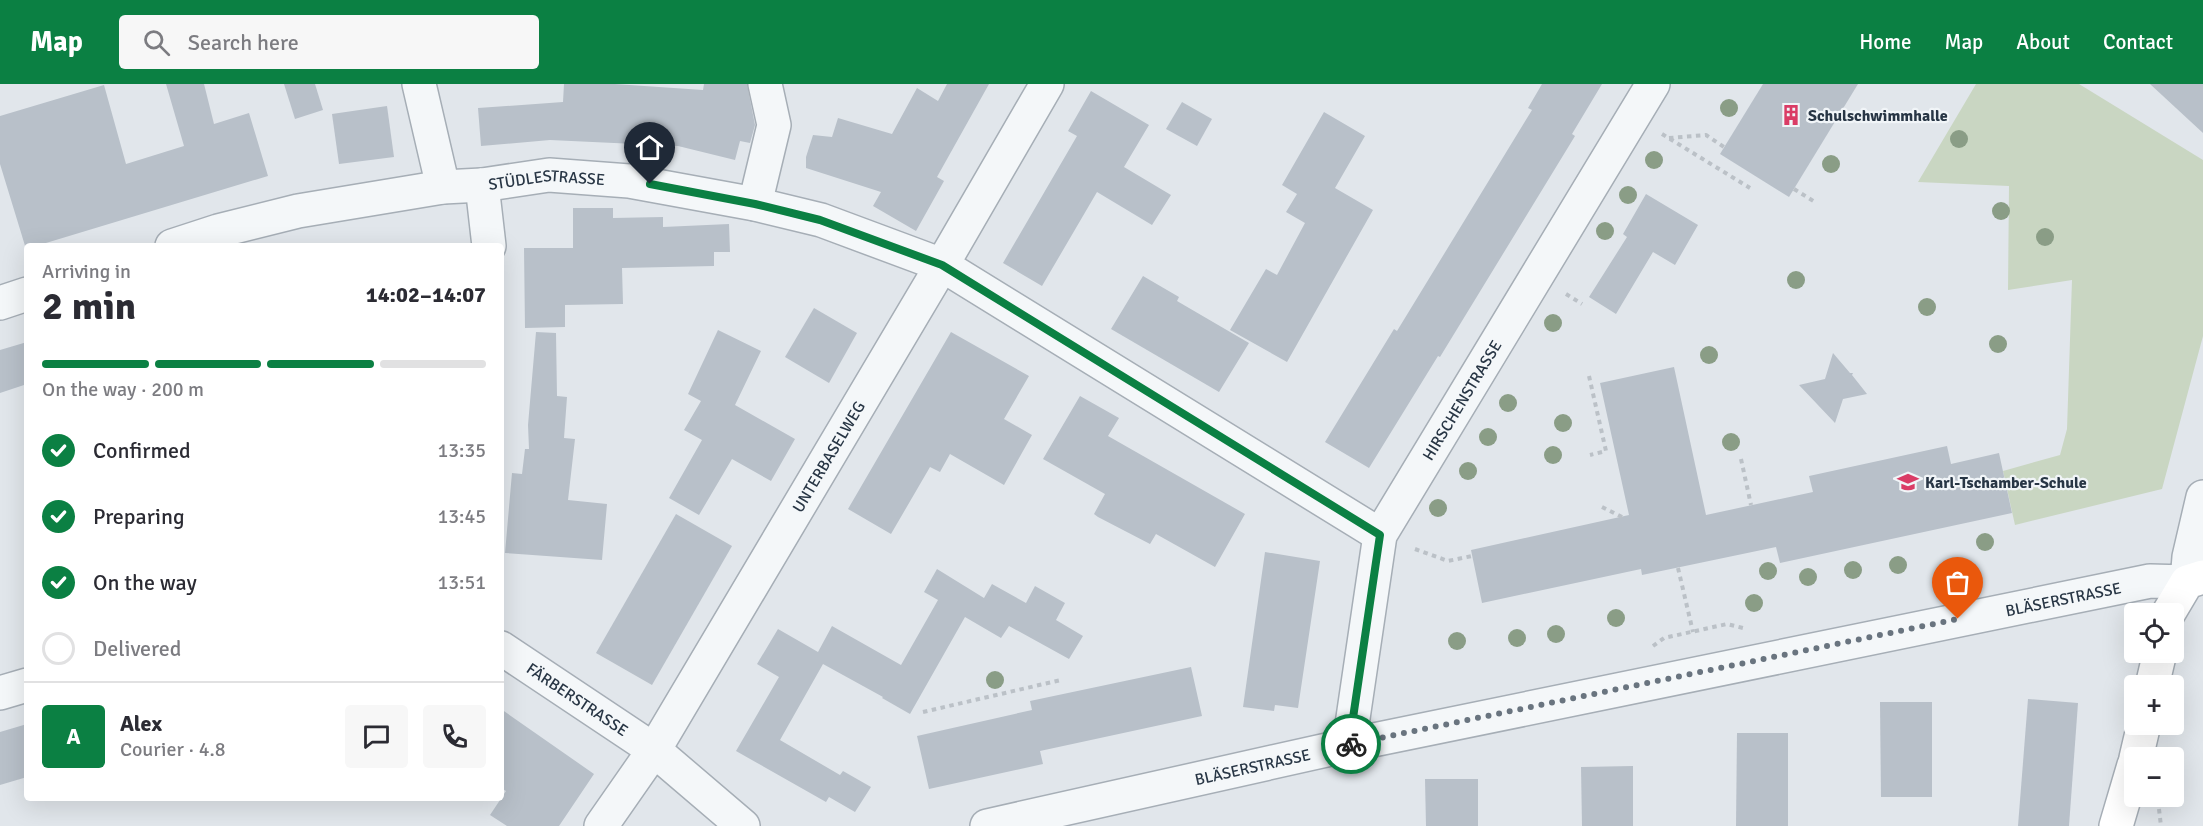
<!DOCTYPE html>
<html lang="en">
<head>
<meta charset="utf-8">
<style>
	:root { --surface:#fff; --page:#f7f7f7; --text:#2b2b33; --muted:#7c7c81; --line:#e1e1e2; --accent:#0b8043 }
	body { margin:0; font-family:Signika,sans-serif; background:var(--page); color:var(--text); height:100vh; display:flex; flex-direction:column; font-size:22px; white-space:nowrap }
	* { box-sizing:border-box; margin:0 }
	p { font-size:20px; color:var(--muted) }
	.icon { flex:none; width:33px; height:33px; fill:none; stroke:currentColor; stroke-width:2; stroke-linecap:round; stroke-linejoin:round }
	.map { position:relative; flex:1; overflow:hidden }
	.side { position:absolute; left:24px; top:159px; width:480px; height:558px; display:flex; flex-direction:column; background:var(--surface); border-radius:6px; box-shadow:0 6px 24px #0002 }
	.side>* { flex:none }
	.buttons { position:absolute; left:2124px; top:519px; display:grid; gap:12px }
	.buttons a { display:grid; place-items:center; width:60px; height:60px; border-radius:6px; background:var(--surface); box-shadow:0 6px 24px #0002; font-size:30px }
	.pin { position:absolute; display:grid; place-items:center; width:51px; height:51px; color:#fff; margin:-62px -26px; border-radius:50% 50% 50% 0; rotate:-45deg; box-shadow:0 0 6px #0007 }
	.pin .icon { rotate:45deg }
	.courier { position:absolute; display:grid; place-items:center; width:60px; height:60px; margin:-30px; border:4px solid #0b8043; border-radius:50%; background:#fff; color:#222; box-shadow:0 2px 8px #0007 }
	.head em { font-style:normal; font-weight:800 }
	.head div { display:flex; flex-direction:column-reverse }
	.head { display:flex; align-items:center; justify-content:space-between; height:102px; padding:0 18px }
	h1 { font-size:39px; font-weight:800; line-height:45px }
	.bar { display:grid; grid-template-columns:repeat(4,1fr); gap:9px 6px; align-content:center; height:72px; padding:0 18px }
	.bar i { height:8px; border-radius:4px; background:var(--line) }
	.bar .on { background:var(--accent) }
	.bar p { grid-column:span 4 }
	.line { display:flex; align-items:center; gap:15px; padding:0 18px; border-top:2px solid var(--line) }
	.line div { flex:1 }
	.round { display:grid; place-items:center; flex:none; width:63px; height:63px; border-radius:6px; background:var(--page) }
	ol { padding:0 18px; list-style:none }
	li { display:flex; align-items:center; gap:18px; height:66px }
	li p { margin-inline-start:auto }
	li .icon { padding:6px; border-radius:50%; background:var(--accent); color:#fff; stroke-width:4 }
	li:last-child { color:var(--muted) }
	li i { width:33px; height:33px; border:3px solid var(--line); border-radius:50% }
	header { display:flex; align-items:center; gap:36px; box-sizing:border-box; height:84px; padding:0 30px; background:var(--accent); color:#fff }
	header strong { font-size:28px }
	nav { display:flex; gap:33px; margin-inline-start:auto; font-size:21px }
	.search { width:420px; height:54px; background:var(--page); display:flex; align-items:center; gap:15px; box-sizing:border-box; padding:0 21px; border-radius:6px; color:var(--muted); font-size:22px }
	.map>svg:first-child { display:block }
	.grass { fill:#c9d6c2 }
	.building { fill:#b8c0c9 }
	.lines { fill:none; stroke-linecap:round; stroke-linejoin:round }
	.street-casing { stroke:#a6aeb6; stroke-width:36 }
	.secondary-casing { stroke:#a6aeb6; stroke-width:36 }
	.path { stroke:#bbc1c7; stroke-width:4; stroke-dasharray:4.5 4.5; stroke-linecap:butt }
	.street { stroke:#f4f7f9; stroke-width:33 }
	.secondary { stroke:#fff; stroke-width:33 }
	.tree { fill:#8a9d86 }
	.done { stroke:#69747f; stroke-width:6; stroke-dasharray:0 10.8 }
	.route { stroke:#0b8043; stroke-width:8 }
	.labels { text-anchor:middle; stroke-width:4.5; stroke-linejoin:round; paint-order:stroke }
	.poi-label { font-size:16px; font-weight:bold; fill:#283645; stroke:#f1f5f8; text-anchor:start }
	.street-label { font-size:16px; fill:#283645; stroke:#f1f5f8 }
</style>
</head>
<body>
<header>
<strong>Map</strong>
<div class="search"><svg class="icon" aria-label="search" viewBox="0 0 24 24"><circle cx="10" cy="10" r="6"/><path d="M15 15l6 6"/></svg>Search here</div>
<nav><a>Home</a><a>Map</a><a>About</a><a>Contact</a></nav>
</header>
<div class="map">
<svg width="2203" height="742" viewBox="0 0 2203 742">
	<rect width="100%" height="100%" fill="#e1e6eb"/>
	<polygon class="grass" points="1976,0 2079,0 2203,76 2203,252 2162,405 2015,441 2003,387 2060,371 2067,345 2072,196 2008,206 2009,102 1918,98"/>
	<g class="building">
		<polygon points="166,0 204,0 214,40 249,29 268,92 36,162 27,162 26,165 0,80 0,32 104,1 126,80 184,62"/>
		<polygon points="284,0 315,0 323,26 295,35"/>
		<polygon points="564,0 615,0 703,6 704,0 747,0 755,41 750,59 740,57 735,76 678,62 550,56 481,62 478,24 563,18"/>
		<polygon points="947,0 989,0 937,93 944,97 916,147 873,122 881,108 806,84 806,73 813,51 832,53 838,34 892,50 917,4 938,17"/>
		<polygon points="1542,0 1602,0 1572,50 1575,52 1440,273 1438,272 1369,384 1325,358 1394,245 1397,247 1532,26 1528,24"/>
		<polygon points="1763,0 1858,0 1789,113 1720,70"/>
		<polygon points="2150,0 2203,0 2203,49"/>
		<polygon points="1091,7 1149,41 1124,83 1171,111 1152,141 1097,108 1042,202 1003,179 1077,52 1068,47"/>
		<polygon points="1182,18 1212,35 1197,62 1166,45"/>
		<polygon points="387,22 394,73 339,80 332,30"/>
		<polygon points="1324,28 1365,52 1335,104 1373,126 1287,278 1230,246 1266,185 1277,191 1305,139 1286,128 1297,110 1282,101"/>
		<polygon points="1646,110 1698,141 1675,181 1653,168 1616,230 1589,213 1627,153 1623,150"/>
		<polygon points="573,124 613,124 613,134 663,133 663,143 729,140 730,168 714,168 714,182 622,184 623,220 565,221 565,243 525,244 524,164 573,164"/>
		<polygon points="1143,192 1179,213 1177,217 1249,259 1219,308 1111,245"/>
		<polygon points="814,224 857,249 829,299 785,273"/>
		<polygon points="718,246 761,267 735,321 795,355 771,397 732,375 699,431 669,414 702,356 684,346 701,317 688,310"/>
		<polygon points="536,248 556,249 557,312 567,313 564,354 575,355 568,416 607,420 602,476 505,469 512,389 522,390 525,365 529,365 528,341"/>
		<polygon points="951,248 1029,292 1004,335 1032,351 1004,401 950,370 940,388 930,383 891,450 848,425"/>
		<polygon points="27,258 27,300 0,309 0,266"/>
		<polygon points="1833,269 1850,289 1853,289 1852,291 1867,310 1843,315 1835,339 1799,301 1825,295"/>
		<polygon points="1674,283 1706,431 1813,408 1809,392 1947,362 1951,380 1999,369 2012,429 1780,479 1776,463 1642,491 1641,485 1482,519 1471,466 1629,431 1600,299"/>
		<polygon points="1080,312 1119,334 1108,352 1245,430 1215,483 1156,450 1150,460 1098,433 1094,430 1105,410 1043,375"/>
		<polygon points="676,430 732,462 652,601 596,569"/>
		<polygon points="1265,468 1320,477 1298,624 1275,621 1274,627 1243,623"/>
		<polygon points="937,485 984,514 992,500 1026,519 1035,502 1065,519 1056,536 1083,552 1069,575 1009,542 1001,554 965,533 910,630 882,614 883,613 823,580 780,656 840,691 843,687 871,703 855,728 829,713 826,718 736,667 779,593 757,580 778,545 818,568 832,542 901,581 938,516 924,508"/>
		<polygon points="1191,583 1202,632 1040,667 1043,680 929,705 917,652 1032,626 1030,617"/>
		<polygon points="2028,615 2078,619 2069,742 2018,742"/>
		<polygon points="1880,618 1932,618 1932,713 1881,713"/>
		<polygon points="501,625 594,690 559,742 507,742 490,731 506,707 501,704"/>
		<polygon points="27,640 27,693 0,701 0,648"/>
		<polygon points="1737,649 1788,649 1788,742 1736,742"/>
		<polygon points="1633,682 1633,742 1582,742 1581,683"/>
		<polygon points="1425,695 1478,695 1478,742 1426,742"/>
	</g>
	<g class="lines">
		<defs>
			<g id="street">
				<polyline points="419,0 443,103"/>
				<polyline points="482,101 489,162"/>
				<polyline points="755,120 774,41 765,0"/>
				<path id="s1" d="M172,162L218,147L298,127L443,103L482,101L549,91L629,97L755,120L821,136L942,181L1380,451"/>
				<polyline points="0,219 27,210"/>
				<path id="s2" d="M501,564L654,666L743,742"/>
				<polyline points="0,609 27,601"/>
				<path id="s3" d="M1349,661L1380,451L1653,0"/>
				<path id="s4" d="M601,742L654,666L942,181L1047,0"/>
				<path id="s5" d="M987,742L1349,661L2150,497L2187,498L2189,473L2203,413"/>
			</g>
			<g id="secondary">
				<polyline points="2168,530 2187,498 2203,493"/>
				<polyline points="2152,602 2160,568"/>
				<polyline points="2136,674 2144,640"/>
				<polyline points="2116,742 2134,681"/>
			</g>
		</defs>
		<use href="#street" class="street-casing"/>
		<use href="#secondary" class="secondary-casing"/>
		<g class="path">
			<polyline points="1662,50 1750,104"/>
			<polyline points="1669,54 1706,51 1724,63"/>
			<polyline points="1794,105 1815,118"/>
			<polyline points="1566,210 1582,220"/>
			<polyline points="1589,292 1606,367 1590,371"/>
			<polyline points="1741,375 1751,421"/>
			<polyline points="1602,423 1622,433"/>
			<polyline points="1415,465 1448,477 1472,472"/>
			<polyline points="1678,484 1693,548"/>
			<polyline points="1653,562 1664,554 1727,540 1743,544"/>
			<polyline points="923,628 1061,596"/>
			<polyline points="2159,725 2161,742"/>
		</g>
		<use href="#street" class="street"/>
		<use href="#secondary" class="secondary"/>
	</g>
	<g class="tree">
		<circle cx="1729" cy="24" r="9"/>
		<circle cx="1959" cy="55" r="9"/>
		<circle cx="1654" cy="76" r="9"/>
		<circle cx="1831" cy="80" r="9"/>
		<circle cx="1628" cy="111" r="9"/>
		<circle cx="2001" cy="127" r="9"/>
		<circle cx="1605" cy="147" r="9"/>
		<circle cx="2045" cy="153" r="9"/>
		<circle cx="1796" cy="196" r="9"/>
		<circle cx="1927" cy="223" r="9"/>
		<circle cx="1553" cy="239" r="9"/>
		<circle cx="1998" cy="260" r="9"/>
		<circle cx="1709" cy="271" r="9"/>
		<circle cx="1508" cy="319" r="9"/>
		<circle cx="1563" cy="339" r="9"/>
		<circle cx="1488" cy="353" r="9"/>
		<circle cx="1731" cy="358" r="9"/>
		<circle cx="1553" cy="371" r="9"/>
		<circle cx="1468" cy="387" r="9"/>
		<circle cx="1438" cy="424" r="9"/>
		<circle cx="1985" cy="458" r="9"/>
		<circle cx="1898" cy="481" r="9"/>
		<circle cx="1853" cy="486" r="9"/>
		<circle cx="1768" cy="487" r="9"/>
		<circle cx="1808" cy="493" r="9"/>
		<circle cx="1754" cy="519" r="9"/>
		<circle cx="1616" cy="534" r="9"/>
		<circle cx="1556" cy="550" r="9"/>
		<circle cx="1517" cy="554" r="9"/>
		<circle cx="1457" cy="557" r="9"/>
		<circle cx="995" cy="596" r="9"/>
	</g>
	<g class="lines">
		<polyline class="done" points="1351,660 1958,535"/>
		<polyline class="route" points="650,100 755,120 820,136 942,181 1380,451 1349,661 1351,660"/>
	</g>
	<defs>
		<symbol id="building-bare" viewBox="-9 -9 18 18"><path d="M-4-6H4V6H1V3H-1V6H-4ZM-2.5-4.3h1.7v1.8h-1.7ZM.8-4.3h1.7v1.8H.8ZM-2.5-1h1.7V.8h-1.7ZM.8-1h1.7V.8H.8Z" fill="#da3c66" stroke="#f1f5f8" stroke-width="2.5" paint-order="stroke"/></symbol>
		<symbol id="school-bare" viewBox="-9 -9 18 18"><path d="M0-5L7-2L0 1L-7-2ZM-4 1L0 2.5L4 1V4Q0 6-4 4Z" fill="#da3c66" stroke="#f1f5f8" stroke-width="2.5" paint-order="stroke"/></symbol>
	</defs>
	<g fill-rule="evenodd">
		<use href="#building-bare" x="1776" y="16" width="30" height="30"/>
		<use href="#school-bare" x="1893" y="383" width="30" height="30"/>
	</g>
	<g class="labels">
		<g class="poi-label">
			<text x="1808" y="37">Schulschwimmhalle</text>
			<text x="1925" y="404">Karl-Tschamber-Schule</text>
		</g>
		<g class="street-label">
			<text dy="6" stroke="none"><textPath href="#s1" startOffset="382">STÜDLESTRASSE</textPath></text>
			<text dy="6" stroke="none"><textPath href="#s3" startOffset="370">HIRSCHENSTRASSE</textPath></text>
			<text dy="6" stroke="none"><textPath href="#s4" startOffset="434">UNTERBASELWEG</textPath></text>
			<text dy="6" stroke="none"><textPath href="#s5" startOffset="1100">BLÄSERSTRASSE</textPath></text>
			<text dy="6" stroke="none"><textPath href="#s2" startOffset="92">FÄRBERSTRASSE</textPath></text>
			<text dy="6" stroke="none"><textPath href="#s5" startOffset="272">BLÄSERSTRASSE</textPath></text>
		</g>
	</g>
</svg>
<div class="buttons">
<a><svg class="icon" aria-label="locate" viewBox="0 0 24 24"><circle cx="12" cy="12" r="6"/><path d="M12 2v4M12 18v4M2 12h4M18 12h4"/></svg></a>
<a>+</a>
<a>−</a>
</div>
<div class="pin" style="left:1958px;top:535px;background:#ea580c"><svg class="icon" aria-label="bag" viewBox="0 0 24 24"><path d="M5 8h14l-1 12H6zM9 8a3 3 0 0 1 6 0"/></svg></div>
<div class="pin" style="left:650px;top:100px;background:#1f2937"><svg class="icon" aria-label="home" viewBox="0 0 24 24"><path d="M3 11l9-7 9 7M6 9v11h12V9"/></svg></div>
<div class="courier" style="left:1351px;top:660px"><svg class="icon" aria-label="bike" viewBox="0 0 24 24"><circle cx="6" cy="16" r="4"/><circle cx="18" cy="16" r="4"/><path d="M6 16l4-8h5l3 8M10 8l3 8H6M13 5h3"/></svg></div>
<section class="side">
<div class="head"><div><h1>2 min</h1><p>Arriving in</p></div><em>14:02–14:07</em></div>
<div class="bar"><i class="on"></i><i class="on"></i><i class="on"></i><i></i><p>On the way · 200 m</p></div>
<ol>
<li><svg class="icon" aria-label="check" viewBox="0 0 24 24"><path d="M5 12l5 5 9-10"/></svg>Confirmed<p>13:35</p></li>
<li><svg class="icon" aria-label="check" viewBox="0 0 24 24"><path d="M5 12l5 5 9-10"/></svg>Preparing<p>13:45</p></li>
<li><svg class="icon" aria-label="check" viewBox="0 0 24 24"><path d="M5 12l5 5 9-10"/></svg>On the way<p>13:51</p></li>
<li><i></i>Delivered</li>
</ol>
<div class="line" style="height:108px"><b class="round" style="background:var(--accent);color:#fff">A</b><div><b>Alex</b><p>Courier · 4.8</p></div><a class="round"><svg class="icon" aria-label="chat" viewBox="0 0 24 24"><path d="M4 5h16v11H9l-5 4z"/></svg></a><a class="round"><svg class="icon" aria-label="phone" viewBox="0 0 24 24"><path d="M5 4h4l2 5-3 2q2 4 5 5l2-3 5 2v4C11 20 4 13 5 4z"/></svg></a></div>
</section>
</div>
</body>
</html>
